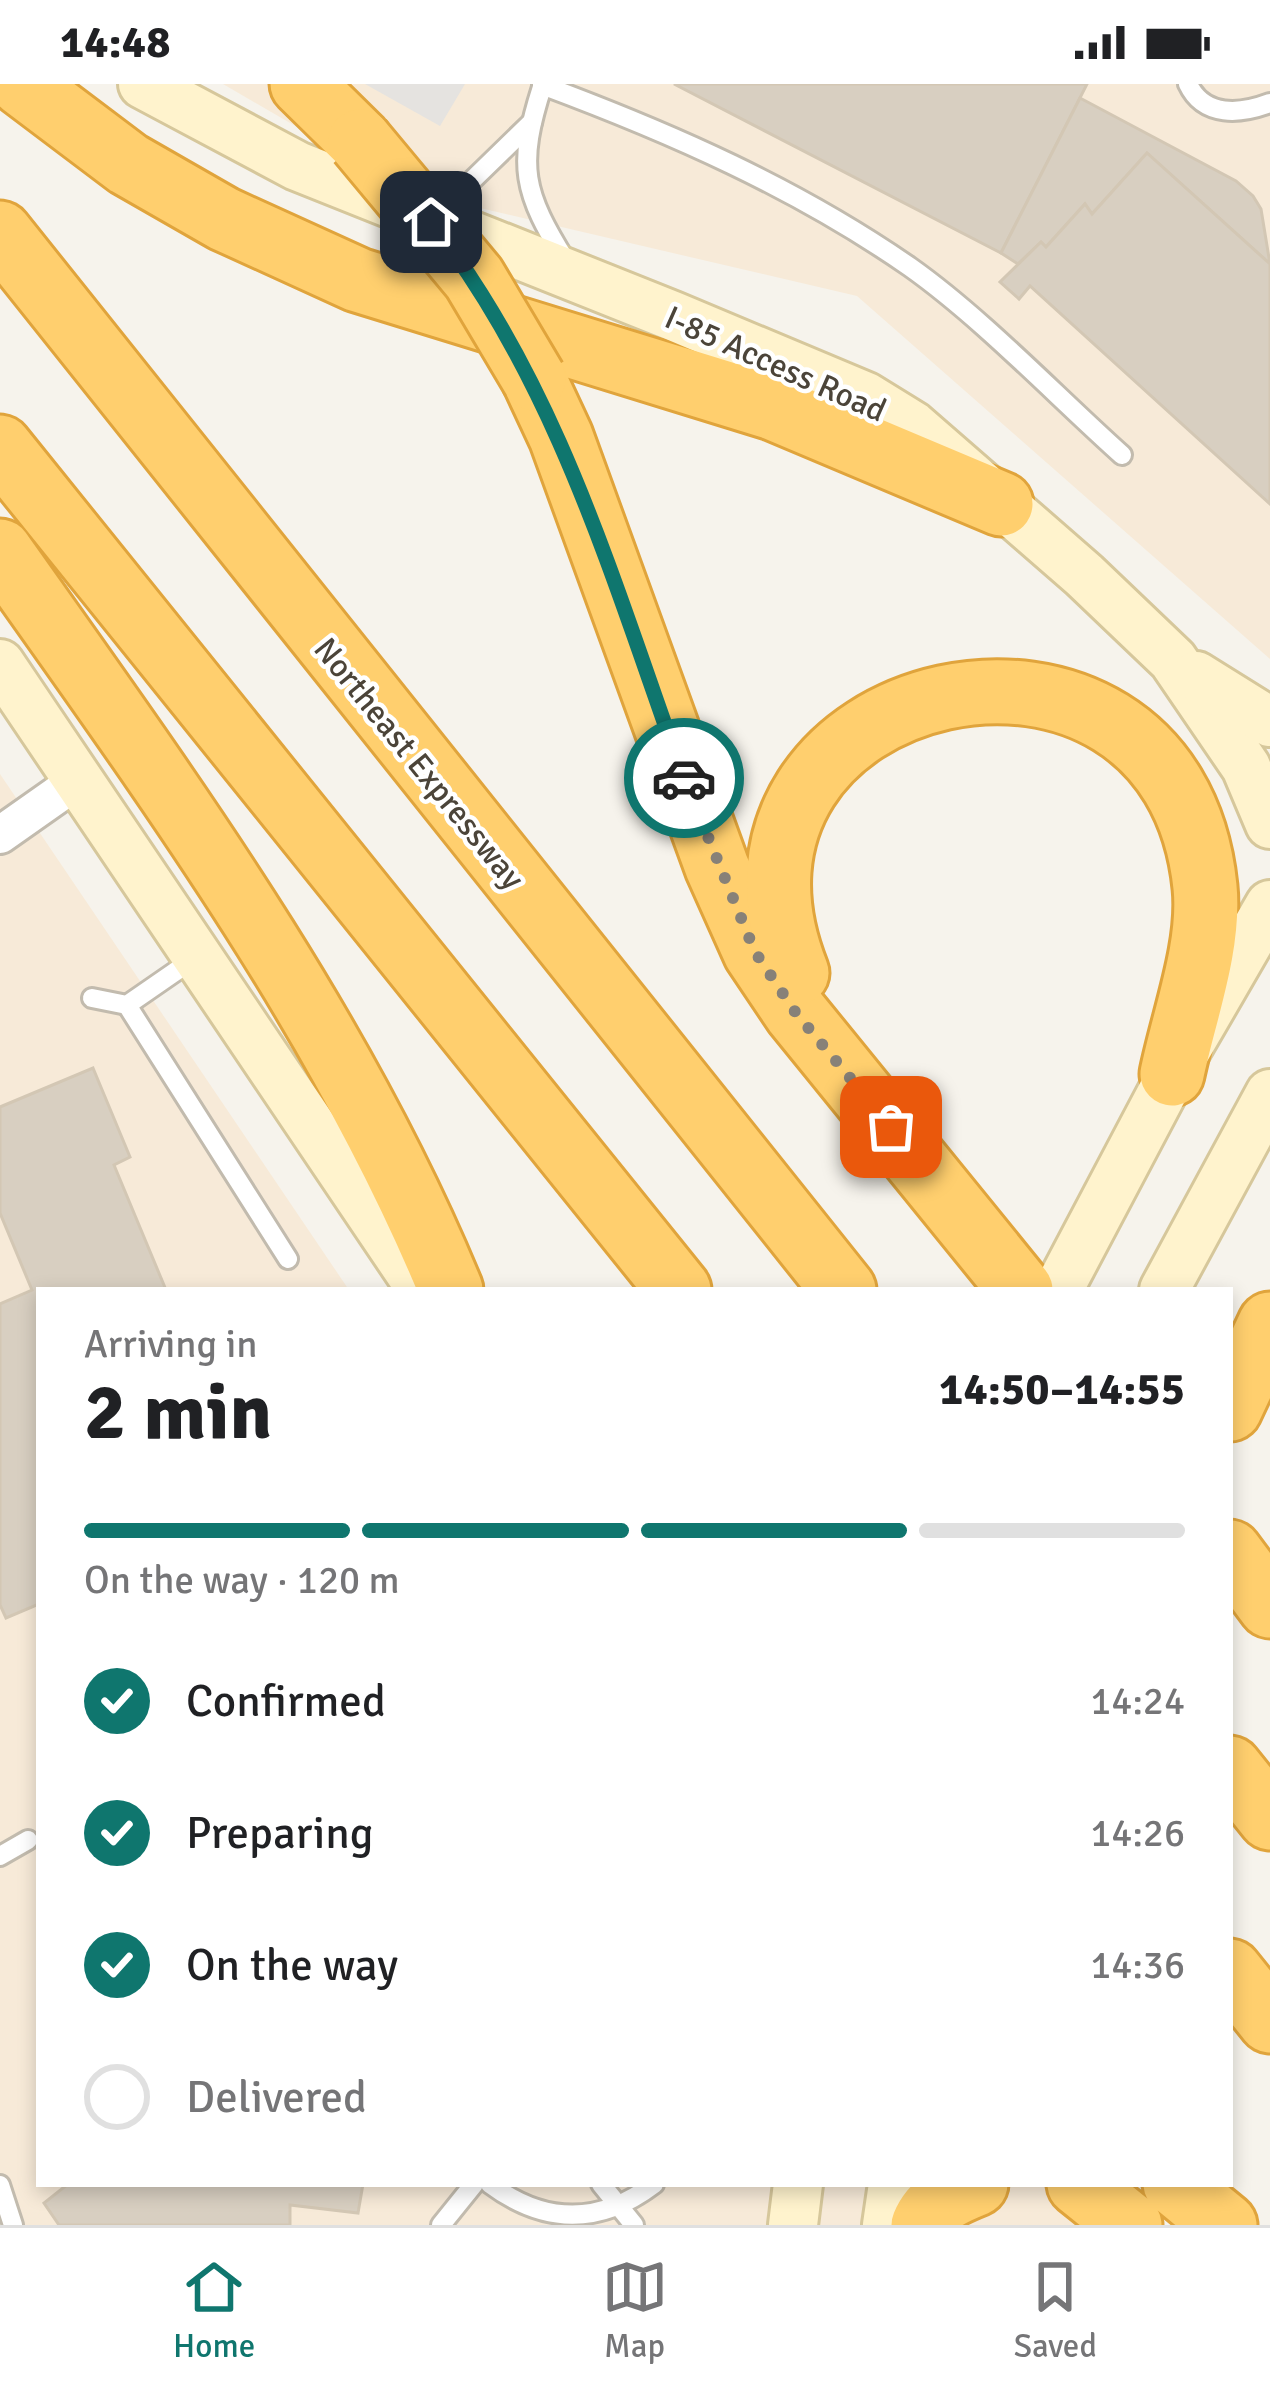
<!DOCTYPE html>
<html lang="en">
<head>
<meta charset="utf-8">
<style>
	:root { --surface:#fff; --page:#f6f6f6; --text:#202124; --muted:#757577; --line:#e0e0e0; --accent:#0f766e }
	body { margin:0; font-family:Signika,sans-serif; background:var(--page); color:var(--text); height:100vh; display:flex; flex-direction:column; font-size:45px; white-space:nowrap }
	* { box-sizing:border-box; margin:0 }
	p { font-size:39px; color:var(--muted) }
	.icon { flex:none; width:66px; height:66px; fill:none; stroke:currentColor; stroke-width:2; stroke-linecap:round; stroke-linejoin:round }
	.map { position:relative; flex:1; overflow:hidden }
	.drawer { position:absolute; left:36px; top:1203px; width:1197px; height:900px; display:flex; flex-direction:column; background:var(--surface); border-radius:0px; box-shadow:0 6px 18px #0003 }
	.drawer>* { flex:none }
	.pin { position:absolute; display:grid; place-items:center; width:102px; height:102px; color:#fff; margin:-51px; border-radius:24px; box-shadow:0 6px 18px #0006 }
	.courier { position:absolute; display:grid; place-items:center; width:120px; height:120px; margin:-60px; border:9px solid #0f766e; border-radius:50%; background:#fff; color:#222; box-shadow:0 3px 15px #0007 }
	.summary em { font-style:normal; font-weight:700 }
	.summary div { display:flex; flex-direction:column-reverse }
	.summary { display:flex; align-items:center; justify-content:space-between; height:204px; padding:0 48px }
	h1 { font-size:78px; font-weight:700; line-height:90px }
	.bar { display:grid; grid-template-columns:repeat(4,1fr); gap:18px 12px; align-content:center; height:144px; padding:0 48px }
	.bar i { height:15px; border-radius:9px; background:var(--line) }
	.bar .on { background:var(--accent) }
	.bar p { grid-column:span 4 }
	ol { padding:0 48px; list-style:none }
	li { display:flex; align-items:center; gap:36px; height:132px }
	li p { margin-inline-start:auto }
	li .icon { padding:12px; border-radius:50%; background:var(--accent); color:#fff; stroke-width:4 }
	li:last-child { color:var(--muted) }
	li i { width:66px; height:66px; border:6px solid var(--line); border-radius:50% }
	.status { display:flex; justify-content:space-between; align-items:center; height:84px; padding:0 60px; background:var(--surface); direction:ltr }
	.status svg { height:33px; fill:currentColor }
	.dock { display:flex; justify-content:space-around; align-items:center; height:168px; border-top:3px solid var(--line); background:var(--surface); font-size:33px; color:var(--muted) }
	.dock a { display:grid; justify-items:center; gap:6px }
	.dock .on { color:var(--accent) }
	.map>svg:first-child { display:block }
	.commercial { fill:#f7ead8 }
	.parking { fill:#e5e3e0 }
	.building { fill:#d8cfc1; stroke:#d3c7b4; stroke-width:3 }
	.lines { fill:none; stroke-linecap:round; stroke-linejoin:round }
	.lane-casing { stroke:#c2bbae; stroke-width:24 }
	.street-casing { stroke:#c2bbae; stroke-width:42 }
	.secondary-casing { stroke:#d6c79b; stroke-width:54 }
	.highway-casing { stroke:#e0a43c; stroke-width:69 }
	.lane { stroke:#fff; stroke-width:18 }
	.street { stroke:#fff; stroke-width:36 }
	.secondary { stroke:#fff3cd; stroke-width:48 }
	.highway { stroke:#ffcf6e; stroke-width:63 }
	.highway-bridge-casing { stroke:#e0a43c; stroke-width:69; stroke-linecap:butt }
	.highway-bridge { stroke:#ffcf6e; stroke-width:63 }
	.done { stroke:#878178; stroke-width:12; stroke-dasharray:0 21.6 }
	.route { stroke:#0f766e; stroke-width:15 }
	.labels { text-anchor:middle; stroke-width:9; stroke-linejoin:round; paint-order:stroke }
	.street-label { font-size:33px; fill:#4b4439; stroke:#fff }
</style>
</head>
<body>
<div class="status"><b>14:48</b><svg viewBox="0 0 49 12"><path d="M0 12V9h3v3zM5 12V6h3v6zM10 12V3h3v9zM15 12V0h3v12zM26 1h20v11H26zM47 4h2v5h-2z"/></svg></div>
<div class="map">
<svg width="1270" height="2141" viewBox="0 0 1270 2141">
	<rect width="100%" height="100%" fill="#f6f3ec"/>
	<g class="commercial">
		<polygon points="223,0 1270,0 1270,575 857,212 407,107"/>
		<polygon points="0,690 349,1206 39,1206 39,2100 1045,2100 1106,2141 0,2141"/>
	</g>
	<polygon class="parking" points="365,0 465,0 440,42"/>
	<g class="building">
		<polygon points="674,0 1087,0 1001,169"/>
		<polygon points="1080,14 1236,97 1253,112 1261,125 1270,180 1147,69 1092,130 1085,120 1046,163 1041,158 1018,180 1001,169"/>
		<polygon points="1147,69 1270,180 1270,420 1030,202 1019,215 1000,198 1041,158 1046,163 1085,120 1092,130"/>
		<polygon points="93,984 130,1073 114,1081 166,1206 39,1206 39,1520 6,1534 0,1521 0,1220 32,1206 0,1129 0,1023"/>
		<polygon points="68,2100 363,2100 358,2129 290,2121 290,2141 59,2141 44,2119"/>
	</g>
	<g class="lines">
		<defs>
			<g id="lane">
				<path d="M543,0C516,83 523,108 567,179"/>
				<path d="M1188,0C1204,34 1241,30 1270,19"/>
				<path d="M542,1C671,49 796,104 910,183C982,234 1055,311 1122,371"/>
				<polyline points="430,121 458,110 532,38"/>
				<polyline points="92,914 127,921 195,874"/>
				<polyline points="127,921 288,1175"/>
				<polyline points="0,1772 28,1756"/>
				<path d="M490,2100C545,2141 600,2141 654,2100"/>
				<polyline points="601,2100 634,2141"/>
				<polyline points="0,2101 13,2141"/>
				<polyline points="441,2141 474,2100"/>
			</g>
			<polyline id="street" points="0,751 81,694"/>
			<g id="secondary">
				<polyline points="143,0 297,82 673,232 866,313 913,342 1084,491 1173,576 1246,683 1270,740"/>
				<polyline points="0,580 422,1206"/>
				<polyline points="1196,592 1270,638"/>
				<polyline points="1058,1206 1172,990 1270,821"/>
				<polyline points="1164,1206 1270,1010"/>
				<polyline points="793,2141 798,2100"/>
				<polyline points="887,2141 893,2100"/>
			</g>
			<g id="highway">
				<polyline points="22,0 128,80 224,135 358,196 773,324 1001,420"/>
				<polyline points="302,0 360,57"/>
				<polyline points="0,149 844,1206"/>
				<polyline points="534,295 561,353 717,783 755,868 796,929 1021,1206"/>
				<polyline points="0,363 679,1206"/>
				<path d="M0,467C166,702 341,939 451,1206"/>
				<path d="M797,889C678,592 1172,480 1205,803C1211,862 1184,932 1172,990"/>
				<polyline points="1230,1325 1270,1240"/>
				<polyline points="1230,1468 1270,1522"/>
				<polyline points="1230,1684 1270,1734"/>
				<polyline points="1230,1887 1270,1937"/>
				<polyline points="1079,2100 1130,2141"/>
				<polyline points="1175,2100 1225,2141"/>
				<path d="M923,2141C933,2117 954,2109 976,2100"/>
			</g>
		</defs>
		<use href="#lane" class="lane-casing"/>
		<use href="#street" class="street-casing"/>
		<use href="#secondary" class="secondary-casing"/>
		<use href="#highway" class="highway-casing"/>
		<use href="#lane" class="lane"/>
		<use href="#street" class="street"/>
		<use href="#secondary" class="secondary"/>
		<use href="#highway" class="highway"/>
		<defs>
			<polyline id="highway-bridge" points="360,57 474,194 534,295"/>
		</defs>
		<use href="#highway-bridge" class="highway-bridge-casing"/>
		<use href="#highway-bridge" class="highway-bridge"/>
	</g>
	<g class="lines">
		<polyline class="done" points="684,694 755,868 796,929 891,1043"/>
		<path class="route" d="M431,138C559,302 614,501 684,694"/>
	</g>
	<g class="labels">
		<g class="street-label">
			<text transform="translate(776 279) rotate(24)" y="12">I-85 Access Road</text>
			<text transform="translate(420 679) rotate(51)" y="12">Northeast Expressway</text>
		</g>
	</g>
</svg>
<div class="pin" style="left:891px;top:1043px;background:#ea580c"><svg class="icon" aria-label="bag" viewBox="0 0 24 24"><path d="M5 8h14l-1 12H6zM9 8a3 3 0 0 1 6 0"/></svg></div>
<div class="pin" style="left:431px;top:138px;background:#1f2937"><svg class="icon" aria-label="home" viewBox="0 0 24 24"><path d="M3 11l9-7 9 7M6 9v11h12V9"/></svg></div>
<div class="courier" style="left:684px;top:694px"><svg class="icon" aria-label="car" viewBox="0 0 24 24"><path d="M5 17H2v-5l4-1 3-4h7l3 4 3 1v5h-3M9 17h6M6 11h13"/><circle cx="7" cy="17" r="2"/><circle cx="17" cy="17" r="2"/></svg></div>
<section class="drawer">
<div class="summary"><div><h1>2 min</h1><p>Arriving in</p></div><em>14:50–14:55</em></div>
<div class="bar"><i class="on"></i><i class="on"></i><i class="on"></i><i></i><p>On the way · 120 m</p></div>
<ol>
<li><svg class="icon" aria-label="check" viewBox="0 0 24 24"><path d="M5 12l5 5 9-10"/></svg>Confirmed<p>14:24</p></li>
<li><svg class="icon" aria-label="check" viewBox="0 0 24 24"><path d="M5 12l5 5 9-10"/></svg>Preparing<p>14:26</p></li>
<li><svg class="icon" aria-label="check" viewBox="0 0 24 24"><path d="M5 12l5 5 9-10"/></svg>On the way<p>14:36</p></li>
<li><i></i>Delivered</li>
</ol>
</section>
</div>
<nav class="dock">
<a class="on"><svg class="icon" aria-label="home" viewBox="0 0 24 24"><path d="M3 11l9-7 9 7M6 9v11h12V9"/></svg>Home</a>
<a><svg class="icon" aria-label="map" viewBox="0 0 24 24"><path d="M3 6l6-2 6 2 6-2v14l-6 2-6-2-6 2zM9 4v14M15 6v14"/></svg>Map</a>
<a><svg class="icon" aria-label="saved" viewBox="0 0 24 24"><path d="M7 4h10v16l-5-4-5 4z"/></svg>Saved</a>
</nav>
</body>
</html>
